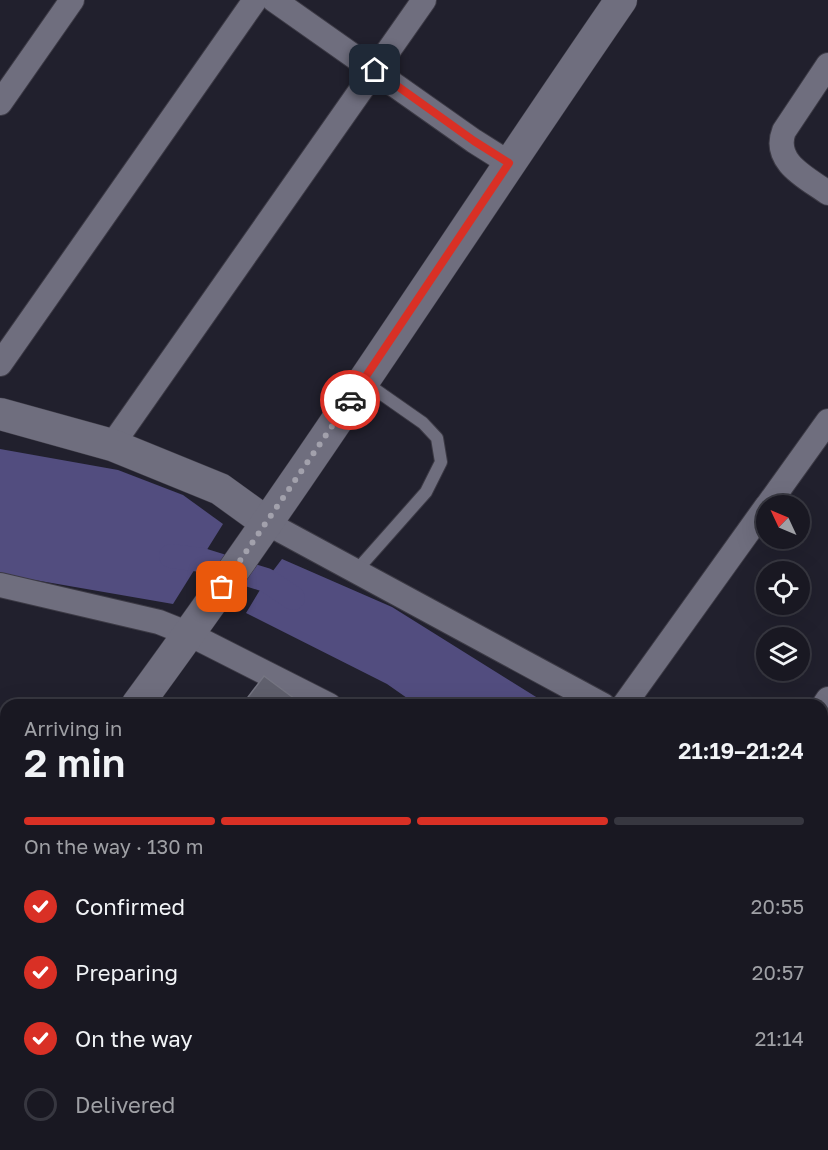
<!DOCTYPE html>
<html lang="en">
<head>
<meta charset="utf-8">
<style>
	:root { --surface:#191822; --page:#26252f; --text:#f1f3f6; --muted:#9fa0a5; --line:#373740; --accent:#d93025 }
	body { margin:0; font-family:"Golos Text",sans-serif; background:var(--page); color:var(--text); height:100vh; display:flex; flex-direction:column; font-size:22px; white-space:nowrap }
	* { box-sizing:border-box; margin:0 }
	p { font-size:20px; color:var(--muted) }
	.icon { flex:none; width:33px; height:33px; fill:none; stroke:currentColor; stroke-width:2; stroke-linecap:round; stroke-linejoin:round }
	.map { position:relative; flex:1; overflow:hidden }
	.details { position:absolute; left:0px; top:699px; width:828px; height:452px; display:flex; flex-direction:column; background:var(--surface); border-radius:18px 18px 0 0; box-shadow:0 6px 24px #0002,0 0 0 2px var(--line) }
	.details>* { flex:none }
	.needle { width:39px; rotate:314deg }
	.fabs { position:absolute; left:756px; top:495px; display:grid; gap:12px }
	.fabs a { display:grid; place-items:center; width:54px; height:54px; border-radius:50%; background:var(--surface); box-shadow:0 6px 24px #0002,0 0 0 2px var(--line); font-size:30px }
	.pin { position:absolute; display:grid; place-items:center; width:51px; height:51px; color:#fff; margin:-26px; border-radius:12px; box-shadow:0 3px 9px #0006 }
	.courier { position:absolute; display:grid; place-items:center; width:60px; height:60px; margin:-30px; border:4px solid #d93025; border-radius:50%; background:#fff; color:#222; box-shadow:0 2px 8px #0007 }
	.headline em { font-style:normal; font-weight:600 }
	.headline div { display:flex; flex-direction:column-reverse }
	.headline { display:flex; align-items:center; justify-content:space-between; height:102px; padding:0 24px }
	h1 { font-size:39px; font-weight:600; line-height:45px }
	.bar { display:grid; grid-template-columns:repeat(4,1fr); gap:9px 6px; align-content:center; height:72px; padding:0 24px }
	.bar i { height:8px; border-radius:4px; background:var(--line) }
	.bar .selected { background:var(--accent) }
	.bar p { grid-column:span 4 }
	ol { padding:0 24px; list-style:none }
	li { display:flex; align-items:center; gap:18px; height:66px }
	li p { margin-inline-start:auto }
	li .icon { padding:6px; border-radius:50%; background:var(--accent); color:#fff; stroke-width:4 }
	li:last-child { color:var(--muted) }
	li i { width:33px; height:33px; border:3px solid var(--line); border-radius:50% }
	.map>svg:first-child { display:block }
	.water { fill:#524d7f }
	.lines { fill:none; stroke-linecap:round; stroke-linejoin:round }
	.canal { stroke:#524d7f; stroke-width:24 }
	.service-casing { stroke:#3c3a45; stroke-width:14 }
	.minor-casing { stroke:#3c3a45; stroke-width:26 }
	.tertiary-casing { stroke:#3c3a45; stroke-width:33 }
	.service { stroke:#6f6e7e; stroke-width:12 }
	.minor { stroke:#6f6e7e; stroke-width:24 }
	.tertiary { stroke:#6f6e7e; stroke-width:32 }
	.wall { fill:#4f4f5d }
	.building { fill:#60606d; stroke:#757582; stroke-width:1.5 }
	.done { stroke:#a2a1ac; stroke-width:6; stroke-dasharray:0 10.8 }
	.route { stroke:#d93025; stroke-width:8 }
</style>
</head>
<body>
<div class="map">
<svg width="828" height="1150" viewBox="0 0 828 1150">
	<rect width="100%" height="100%" fill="#21202d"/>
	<g class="water">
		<polygon points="0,449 118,470 183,495 223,524 173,604 0,574"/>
		<polygon points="282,559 392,607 549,705 417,705 387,684 246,613 266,580"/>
		<polygon points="822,872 828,876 828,991 822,987"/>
	</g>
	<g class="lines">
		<polyline class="canal" points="171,556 202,560 266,580 293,598"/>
		<defs>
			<polyline id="service" points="356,571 426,492 441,462 437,438 423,423 363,381"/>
			<g id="minor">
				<polyline points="274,0 474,141 509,163"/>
				<path d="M828,65L784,131C772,162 807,178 828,193"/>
				<polyline points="0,103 72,0"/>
				<polyline points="0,364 255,0"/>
				<polyline points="112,445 424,0"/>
				<polyline points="767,506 828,421"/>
				<polyline points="267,523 603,705"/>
				<polyline points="0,585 159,622 189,634 329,705"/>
				<polyline points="624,705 766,507"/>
				<polyline points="822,708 828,699"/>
				<polyline points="822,839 828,843"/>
				<polyline points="0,973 6,978"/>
				<polyline points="822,1029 828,1034"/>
				<polyline points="254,1150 259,1144"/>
				<polyline points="481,1150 486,1144"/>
				<polyline points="711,1150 716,1144"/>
			</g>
			<g id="tertiary">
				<polyline points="0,414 112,445 220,489 267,523"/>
				<path d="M137,705C306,475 459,235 621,0"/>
				<polyline points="0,891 6,883"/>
			</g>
		</defs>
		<use href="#service" class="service-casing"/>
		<use href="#minor" class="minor-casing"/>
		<use href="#tertiary" class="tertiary-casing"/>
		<use href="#service" class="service"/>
		<use href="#minor" class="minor"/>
		<use href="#tertiary" class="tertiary"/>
	</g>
	<g class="wall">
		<polygon points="828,729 828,817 822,813 822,737"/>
		<polygon points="6,1001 6,1075 0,1070 0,1008"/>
		<polygon points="828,1049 828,1144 822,1140 822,1057"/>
		<polygon points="93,1144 218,1144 225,1150 99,1150"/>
		<polygon points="310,1144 397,1149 401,1144 475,1144 471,1150 306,1150"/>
	</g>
	<g class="building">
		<polygon points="264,676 303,705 242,705"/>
		<polygon points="828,730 828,798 822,794 822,737"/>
		<polygon points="6,1001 6,1055 0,1050 0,1008"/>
		<polygon points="828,1049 828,1119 822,1115 822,1057"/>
		<polygon points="124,1144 218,1144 225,1150 130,1150"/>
		<polygon points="310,1144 392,1144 399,1150 308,1150 307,1149"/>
		<polygon points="402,1144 473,1144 469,1150 409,1150"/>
		<polygon points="532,1144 608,1144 603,1150 528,1150"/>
		<polygon points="616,1144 697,1144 692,1150 612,1150"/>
		<polygon points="751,1144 806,1144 813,1150 747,1150"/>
	</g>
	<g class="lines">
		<polyline class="done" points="222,587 350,400"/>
		<polyline class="route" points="350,400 509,163 474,141 375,70"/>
	</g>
</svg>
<div class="fabs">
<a><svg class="needle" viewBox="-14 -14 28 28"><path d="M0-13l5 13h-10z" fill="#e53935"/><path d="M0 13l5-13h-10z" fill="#9fa0a5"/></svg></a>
<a><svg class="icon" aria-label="locate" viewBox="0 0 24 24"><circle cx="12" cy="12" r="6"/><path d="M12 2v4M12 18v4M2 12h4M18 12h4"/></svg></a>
<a><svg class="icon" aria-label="layers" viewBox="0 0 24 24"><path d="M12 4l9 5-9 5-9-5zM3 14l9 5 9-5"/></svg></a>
</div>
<div class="pin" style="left:222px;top:587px;background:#ea580c"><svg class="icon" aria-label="bag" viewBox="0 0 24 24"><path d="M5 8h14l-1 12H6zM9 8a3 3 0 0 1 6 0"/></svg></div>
<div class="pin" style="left:375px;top:70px;background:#1f2937"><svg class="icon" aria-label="home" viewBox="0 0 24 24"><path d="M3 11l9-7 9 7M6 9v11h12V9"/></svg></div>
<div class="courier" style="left:350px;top:400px"><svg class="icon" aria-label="car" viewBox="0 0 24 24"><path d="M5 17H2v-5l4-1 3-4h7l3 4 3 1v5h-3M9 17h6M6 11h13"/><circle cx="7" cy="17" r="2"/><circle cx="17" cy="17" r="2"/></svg></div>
<section class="details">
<div class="headline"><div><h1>2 min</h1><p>Arriving in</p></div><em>21:19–21:24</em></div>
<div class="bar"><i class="selected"></i><i class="selected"></i><i class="selected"></i><i></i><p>On the way · 130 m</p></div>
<ol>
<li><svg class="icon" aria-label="check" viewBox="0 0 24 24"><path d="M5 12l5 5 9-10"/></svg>Confirmed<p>20:55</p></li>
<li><svg class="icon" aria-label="check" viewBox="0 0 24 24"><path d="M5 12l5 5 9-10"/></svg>Preparing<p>20:57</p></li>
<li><svg class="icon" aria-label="check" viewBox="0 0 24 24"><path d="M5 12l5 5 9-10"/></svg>On the way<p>21:14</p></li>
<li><i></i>Delivered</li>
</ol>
</section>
</div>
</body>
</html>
